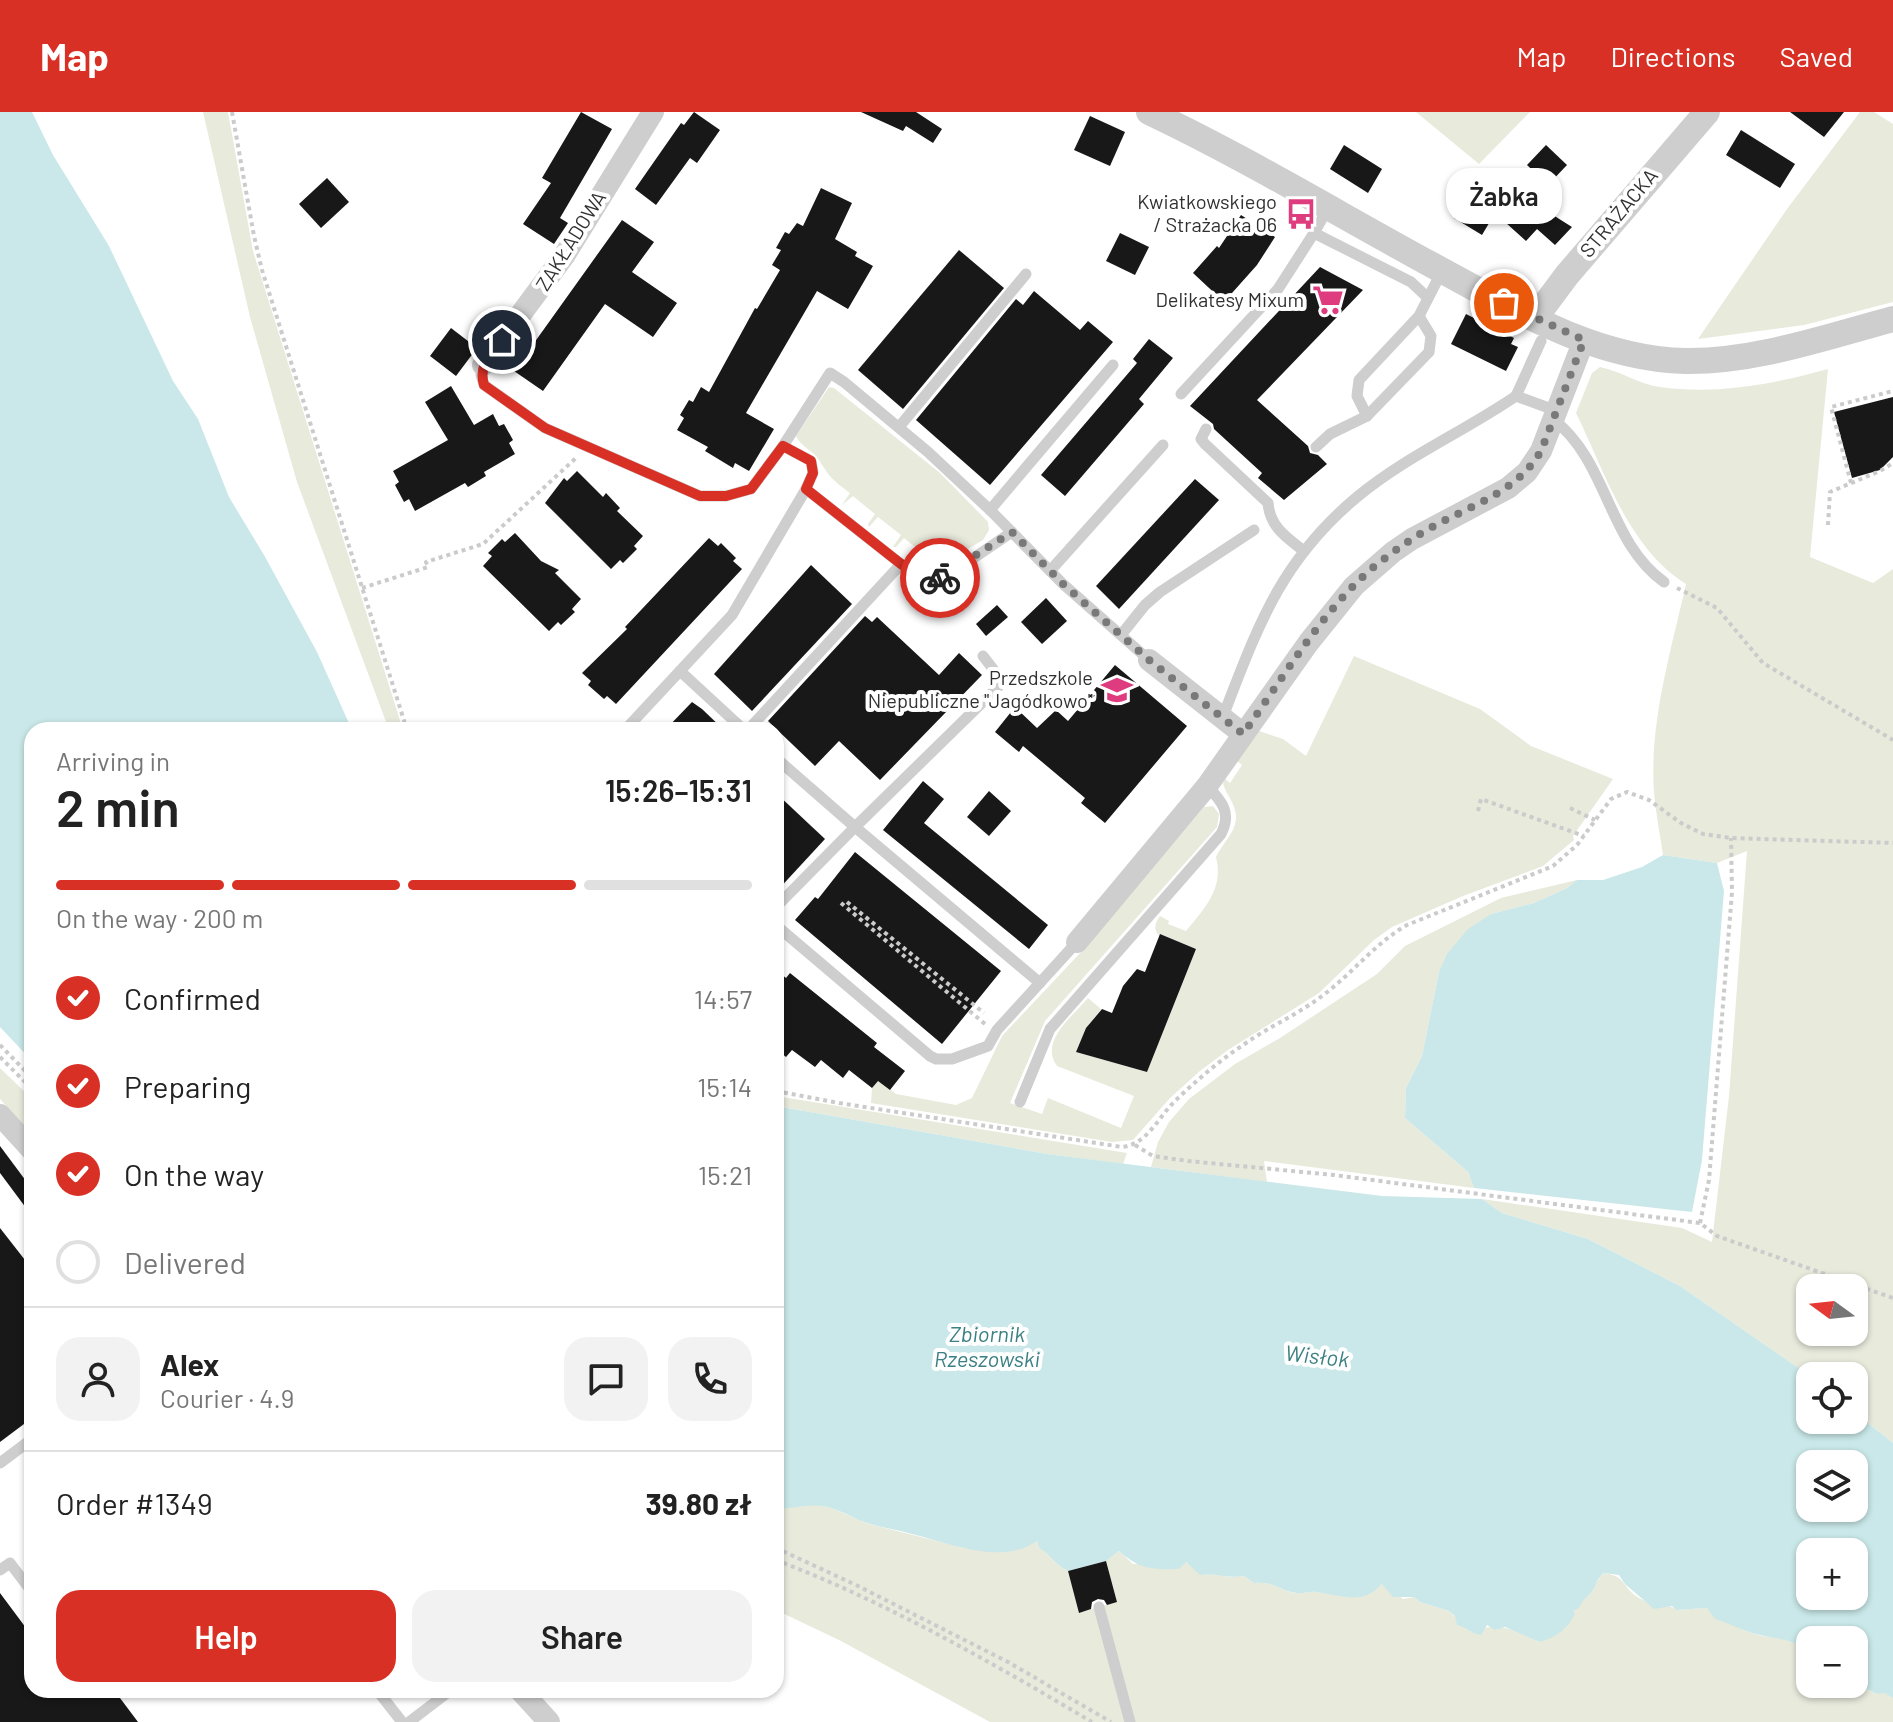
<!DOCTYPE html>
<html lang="en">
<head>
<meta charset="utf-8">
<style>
	:root { --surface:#fff; --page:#f2f2f2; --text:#222; --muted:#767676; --line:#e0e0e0; --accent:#d93025 }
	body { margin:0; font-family:Barlow,sans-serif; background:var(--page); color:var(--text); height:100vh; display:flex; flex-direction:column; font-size:30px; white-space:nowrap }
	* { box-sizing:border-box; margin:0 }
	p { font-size:26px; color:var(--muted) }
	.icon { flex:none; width:44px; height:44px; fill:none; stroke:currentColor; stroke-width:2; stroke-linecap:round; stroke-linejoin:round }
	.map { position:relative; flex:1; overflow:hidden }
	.drawer { position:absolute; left:24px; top:610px; width:760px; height:976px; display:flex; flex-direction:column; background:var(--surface); border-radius:24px; box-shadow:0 2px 6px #0004 }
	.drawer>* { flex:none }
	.needle { width:52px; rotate:285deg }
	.tools { position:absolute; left:1796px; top:1162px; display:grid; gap:16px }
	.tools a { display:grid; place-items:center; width:72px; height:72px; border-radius:16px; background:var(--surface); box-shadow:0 2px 6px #0004; font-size:40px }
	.pin { position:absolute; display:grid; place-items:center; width:68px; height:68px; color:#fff; margin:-34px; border:4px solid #fff; border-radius:50%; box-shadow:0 2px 8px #0007 }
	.courier { position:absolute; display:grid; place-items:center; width:80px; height:80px; margin:-40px; border:6px solid #d93025; border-radius:50%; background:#fff; color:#222; box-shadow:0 2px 10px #0007 }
	.bubble { position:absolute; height:56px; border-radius:24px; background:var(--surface); box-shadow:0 2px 6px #0004; font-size:26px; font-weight:600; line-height:56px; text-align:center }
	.headline em { font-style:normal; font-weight:600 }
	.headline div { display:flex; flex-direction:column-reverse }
	.headline { display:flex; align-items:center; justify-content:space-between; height:136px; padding:0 32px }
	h1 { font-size:52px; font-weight:600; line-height:60px }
	.bar { display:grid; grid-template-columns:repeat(4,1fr); gap:12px 8px; align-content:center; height:96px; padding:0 32px }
	.bar i { height:10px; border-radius:6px; background:var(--line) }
	.bar .on { background:var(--accent) }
	.bar p { grid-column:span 4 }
	.line { display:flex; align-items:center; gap:20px; padding:0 32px; border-top:2px solid var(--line) }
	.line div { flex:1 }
	.round { display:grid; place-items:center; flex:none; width:84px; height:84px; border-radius:24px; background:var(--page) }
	ol { padding:0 32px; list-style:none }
	li { display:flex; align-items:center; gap:24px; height:88px }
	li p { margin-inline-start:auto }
	li .icon { padding:8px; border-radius:50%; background:var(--accent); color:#fff; stroke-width:4 }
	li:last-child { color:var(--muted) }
	li i { width:44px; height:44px; border:4px solid var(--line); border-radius:50% }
	.cta { display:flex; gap:16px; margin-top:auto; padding:16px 32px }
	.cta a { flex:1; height:92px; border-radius:24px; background:var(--accent); color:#fff; font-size:32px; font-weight:600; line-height:92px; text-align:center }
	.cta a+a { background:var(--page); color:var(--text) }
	header { display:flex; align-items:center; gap:48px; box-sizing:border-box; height:112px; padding:0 40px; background:var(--accent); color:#fff }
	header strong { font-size:38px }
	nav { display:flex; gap:44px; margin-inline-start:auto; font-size:28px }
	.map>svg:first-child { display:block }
	.green { fill:#e8eadc; fill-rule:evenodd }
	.water { fill:#cae8e9; fill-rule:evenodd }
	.building { fill:#181818 }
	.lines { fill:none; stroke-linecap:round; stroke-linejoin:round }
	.path { stroke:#cbcbcb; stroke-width:4; stroke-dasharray:4 4; stroke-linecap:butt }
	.service { stroke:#cecece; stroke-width:11 }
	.minor { stroke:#cecece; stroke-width:22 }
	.tertiary { stroke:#cecece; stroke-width:26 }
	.done { stroke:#797979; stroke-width:8; stroke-dasharray:0 14.4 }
	.route { stroke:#d93025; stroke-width:10 }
	.labels { text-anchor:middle; stroke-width:8; stroke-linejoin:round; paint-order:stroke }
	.poi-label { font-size:20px; fill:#313131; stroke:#fff; text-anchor:end }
	.street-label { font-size:20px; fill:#313131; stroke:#fff }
	.water-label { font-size:22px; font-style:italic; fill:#3c8083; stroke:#fff }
</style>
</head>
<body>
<header>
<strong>Map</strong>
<nav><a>Map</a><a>Directions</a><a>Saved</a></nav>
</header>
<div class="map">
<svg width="1893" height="1610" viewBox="0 0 1893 1610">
	<rect width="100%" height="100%" fill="#fff"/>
	<g class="green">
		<polygon points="203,0 228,0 253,139 403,618 389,618 297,370 250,205"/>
		<polygon points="1416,0 1530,0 1479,52"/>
		<polygon points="1860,0 1874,0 1893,12 1893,190 1804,213 1698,227 1787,97"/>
		<path d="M1600,255C1621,259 1638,272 1660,275C1715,283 1774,272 1828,257L1810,445L1873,471L1893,457V1331L1854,1300V1264H1810L1680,1174L1588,1127L1502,1101L1482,1087L1682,1116L1712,1130L1729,984L1747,739L1717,751L1663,743C1660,723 1656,702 1654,681C1649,611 1671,539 1686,472C1628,436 1605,360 1576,301L1592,261ZM1810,1176H1854V1220H1810Z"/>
		<path d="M829,275L834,276L940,361L988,410L989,418L983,428L932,458L918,456L926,444L904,426L896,435H893L901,423L878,405L869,415L868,412L875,402L853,384L842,393L850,381C833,368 830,366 819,348C813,338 801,335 796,324Z"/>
		<path d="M1354,544L1480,597L1531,634L1613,667L1573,724L1574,728L1543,754L1463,784L1392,815L1374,828L1319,881L1228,938L1200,959L1170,986L1133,1028L1112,1030L871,991L872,976L878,968L896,982L956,993L972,986L1002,924L1082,839L1204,695L1213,694L1219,702L1217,715L1045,909L1010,991L1042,1002L1048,986L1121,1016L1134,984L1057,954C1039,929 1073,904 1088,886L1101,897L1086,916L1076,940L1147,960L1196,837L1160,822L1159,824C1153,817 1155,811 1160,804L1169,809L1168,812L1186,819C1205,796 1224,776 1216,745C1224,728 1242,716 1234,695C1231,686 1225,680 1223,671L1225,667L1230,671L1242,653L1237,649L1259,619L1283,627L1306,644Z"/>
		<polygon points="1577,768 1567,776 1534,791 1491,802 1439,860 1422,944 1406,976 1405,1006 1468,1060 1474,1076 1264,1049 1267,1070 1151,1055 1158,1030 1169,1010 1189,987 1235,952 1280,926 1377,862 1405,834 1501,786"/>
		<polygon points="0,956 32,987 32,1023 0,987"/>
		<polygon points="776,984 1127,1041 1123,1052 1047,1042 776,994"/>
		<path d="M809,1392L829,1395L869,1412L965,1436L995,1440L1037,1429L1039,1436C1051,1443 1055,1453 1068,1459L1080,1500L1117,1490L1106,1449L1119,1439L1133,1452L1186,1450L1200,1462C1216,1461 1228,1467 1244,1464L1254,1471C1274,1469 1279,1479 1296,1481C1303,1482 1309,1479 1316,1480C1337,1482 1365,1492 1382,1472L1403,1487L1414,1485L1420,1490L1449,1499L1471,1520C1496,1509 1517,1518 1540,1530L1573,1499L1604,1461C1628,1465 1621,1475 1639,1486C1651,1493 1666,1490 1677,1498L1707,1496C1723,1508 1742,1519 1762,1524C1768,1525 1775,1524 1781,1525C1810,1530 1810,1548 1810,1572L1854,1571L1877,1582L1885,1580L1893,1586V1610H990L841,1529L776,1498V1397Z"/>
	</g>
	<g class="water">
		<polygon points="0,0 32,0 53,43 109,134 173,269 198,307 229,385 264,443 317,540 352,618 32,618 32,949 0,915"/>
		<polygon points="1663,743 1717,751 1724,779 1702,1048 1692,1100 1474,1076 1468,1060 1405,1006 1406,976 1422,944 1439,860 1447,842 1468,817 1491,802 1534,791 1567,776 1577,768 1603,768 1642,755"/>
		<path d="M776,994L1047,1042L1382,1084L1482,1087L1502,1101L1588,1127L1680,1174L1810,1264V1308H1854V1300L1893,1331V1586L1885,1581L1877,1582L1854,1571V1528H1810V1545C1797,1527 1784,1528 1764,1524C1747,1521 1731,1512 1715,1507L1707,1496L1676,1498L1672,1494L1654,1497L1625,1472L1619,1463L1604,1461C1598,1467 1597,1469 1594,1476C1590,1484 1582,1487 1579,1496L1573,1499L1575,1502C1567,1517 1557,1525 1540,1530L1505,1515L1495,1518L1487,1513L1481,1523C1471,1522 1467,1515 1457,1513L1455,1504L1449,1499L1420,1490L1414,1485H1393L1382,1472C1363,1494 1341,1483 1316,1480C1310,1479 1303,1482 1297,1481C1279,1479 1274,1469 1254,1471L1244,1464C1228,1467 1216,1461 1200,1463L1186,1450L1179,1457C1152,1458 1139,1457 1119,1439L1106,1449L1068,1459C1055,1453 1051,1443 1039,1436L1037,1429C1001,1454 950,1431 912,1422C898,1418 884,1416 870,1412C857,1408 844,1400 831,1396C812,1390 795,1397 776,1397ZM1810,1352H1854V1396H1810ZM1810,1440H1854V1484H1810Z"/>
	</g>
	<g class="building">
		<polygon points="581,0 612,17 560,106 568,111 554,132 523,112 551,71 542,66"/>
		<polygon points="694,0 720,18 697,51 690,46 656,93 635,77 681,11 684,13"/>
		<polygon points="861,0 916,0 942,17 933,31 906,14 903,19"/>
		<polygon points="1790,0 1844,0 1824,25"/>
		<polygon points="1090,4 1125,20 1110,54 1074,38"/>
		<polygon points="1741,18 1795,52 1780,76 1726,43"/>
		<polygon points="1344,33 1382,57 1368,81 1330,57"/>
		<polygon points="1546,33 1567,53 1548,73 1527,53"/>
		<polygon points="1483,59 1572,115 1555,133 1537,117 1526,129 1495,101 1482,123 1454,106"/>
		<polygon points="327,66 349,90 321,116 299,92"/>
		<polygon points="821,76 852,91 835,127 857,140 855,144 873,154 848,197 817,179 746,301 774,317 749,359 735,351 733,356 705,339 708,335 677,318 684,306 680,303 689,288 693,290 701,275 709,280 755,196 757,197 780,158 772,153 781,138 776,136 785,120 789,122 797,111 803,114"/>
		<polygon points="1241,103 1275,125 1257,153 1224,190 1193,161 1217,134 1219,136"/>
		<polygon points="622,108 654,130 632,160 677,191 653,225 605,192 543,279 514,259"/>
		<polygon points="1120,121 1149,135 1135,163 1106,149"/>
		<polygon points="959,138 1004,176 903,297 858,258"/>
		<polygon points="1320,155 1363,178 1257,288 1308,334 1310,341 1318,343 1327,352 1284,388 1258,366 1262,361 1214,317 1213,312 1190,294"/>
		<polygon points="1034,179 1080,218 1088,209 1113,230 990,373 916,308 1016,187 1023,193"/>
		<polygon points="1466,202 1514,226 1511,232 1518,235 1506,259 1451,232"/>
		<polygon points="451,216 477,236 456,264 430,244"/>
		<polygon points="1149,227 1173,246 1139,287 1144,292 1065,384 1041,363 1137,251 1133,247"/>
		<polygon points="451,274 474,313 493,302 499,314 504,312 513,328 509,331 515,342 484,360 486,364 468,375 465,371 415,399 409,387 404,390 395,373 399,370 393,359 448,328 425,290"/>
		<polygon points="1893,285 1893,345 1880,358 1852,366 1834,300"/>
		<polygon points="577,359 603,385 606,381 620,396 617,399 643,424 634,434 637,437 623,451 620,448 611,457 545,391 564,366 567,369"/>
		<polygon points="1195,367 1219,388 1119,497 1096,474"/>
		<polygon points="515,421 541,449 559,458 555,461 581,487 572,497 575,500 561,513 558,510 549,519 483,454 492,444 488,441 502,427 505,430"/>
		<polygon points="709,426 718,434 721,431 736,446 733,449 742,457 616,592 607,584 604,587 588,573 591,569 582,561 627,517 625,515"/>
		<polygon points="811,453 852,492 752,599 714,562"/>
		<polygon points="1046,486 1067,509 1042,532 1021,510"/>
		<polygon points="997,493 1008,505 986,524 976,512"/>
		<polygon points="865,504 872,510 877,505 939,563 959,541 982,563 880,668 839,629 815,654 768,609"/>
		<polygon points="1115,553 1187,614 1105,711 1081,691 1085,686 1023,634 1019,640 995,620 1015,595 1037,616 1056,598 1068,609"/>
		<polygon points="692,590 702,597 724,618 665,618"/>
		<polygon points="923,669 944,687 924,711 1048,813 1029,837 883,718"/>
		<polygon points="989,679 1011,699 989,724 967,705"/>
		<polygon points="776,681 825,727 776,780"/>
		<polygon points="855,740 1001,859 942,932 795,808 815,785 818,787"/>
		<polygon points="1160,822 1196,837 1147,960 1076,940 1086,916 1102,897 1112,901 1123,874 1137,857 1145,860"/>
		<polygon points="776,858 786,866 790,861 877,931 874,935 905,959 890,978 878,969 872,976 849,958 843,966 821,948 815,955 792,938 786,945 776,937"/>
		<polygon points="0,1034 32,1077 32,1104 0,1061"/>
		<polygon points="0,1116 32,1157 32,1306 0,1330"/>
		<polygon points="1106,1449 1117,1490 1107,1493 1104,1488 1098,1487 1092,1490 1091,1497 1079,1501 1068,1459"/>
		<polygon points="0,1481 32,1524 32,1578 114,1578 138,1610 0,1610"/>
	</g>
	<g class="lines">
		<g class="path">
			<polyline points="232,0 254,124 262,158 407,618"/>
			<polyline points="1851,371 1831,295 1893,279"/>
			<polyline points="1828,413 1830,380 1880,359 1893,351"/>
			<polyline points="362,476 428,455 426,450 483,432 577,345"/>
			<polyline points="1677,476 1717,496 1763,551 1893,628"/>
			<polyline points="1570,696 1595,708"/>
			<polyline points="1478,699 1481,687 1584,724"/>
			<polyline points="847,790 984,901"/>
			<polyline points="841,791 985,912"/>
			<polyline points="0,933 32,966"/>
			<polyline points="0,945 32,977"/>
			<path d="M776,979L839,991L1122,1035C1148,1032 1158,1005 1176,988C1197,968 1219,949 1243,933C1268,915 1297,903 1322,884C1352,862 1374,832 1407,813L1553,754L1577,733L1611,687L1627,680L1649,688L1681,711L1703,722L1731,726L1893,731"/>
			<polyline points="1135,1033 1153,1044 1188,1049 1334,1063 1700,1111 1717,1124 1893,1186"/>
			<polyline points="1700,1111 1709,1068 1732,780 1731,726"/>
			<polyline points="776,1436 856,1473 1008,1550 1111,1610"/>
			<path d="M776,1448C886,1490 991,1550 1092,1610"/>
		</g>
		<g class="service">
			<polyline points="1314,121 1328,96"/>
			<polyline points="483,253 481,263 484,273 545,316 700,384 726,384 751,377 783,334"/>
			<polyline points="1181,282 1278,177 1314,121 1411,170 1428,186"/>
			<polyline points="1516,284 1541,229"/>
			<polyline points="1367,304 1357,284 1359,268 1419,204 1442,159"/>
			<path d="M1554,308C1608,350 1608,430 1664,470"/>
			<polyline points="899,315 1026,162"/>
			<path d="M1206,317L1201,327L1205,332L1268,391C1270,415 1286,425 1304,439"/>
			<polyline points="1316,335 1330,322 1367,304 1429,240 1431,224 1419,204"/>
			<polyline points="806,377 813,361 811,349 783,334 830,261 844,270 928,340 990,398 1063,472 1149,548"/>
			<polyline points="990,398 1113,253"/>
			<polyline points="1050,459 1163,333"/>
			<polyline points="1121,523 1145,493 1160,480 1254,418"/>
			<polyline points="680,559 744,618"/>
			<path d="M1222,607C1257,517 1279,450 1357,385C1405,345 1465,319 1516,284L1557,299"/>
			<polyline points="625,618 732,503 806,377 901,452"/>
			<polyline points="748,618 901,452 924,467 944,466 1012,420"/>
			<polyline points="776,646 855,715 998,575 1000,566 983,544"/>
			<polyline points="776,795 855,715 1040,871"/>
			<polyline points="776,817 778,815 930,944 936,947 952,947 988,934 997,918 1077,830"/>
			<path d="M1020,990L1050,917L1221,722C1232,701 1222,689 1207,674"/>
			<polyline points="0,1351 32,1327"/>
			<polyline points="0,1458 10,1451 32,1480"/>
			<polyline points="1099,1495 1130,1610"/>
			<polyline points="377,1578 402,1610"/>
			<polyline points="409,1610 451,1578"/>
		</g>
		<g class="minor">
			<polyline points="483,253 564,144 653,0"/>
			<polyline points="1149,548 1243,622"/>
			<polyline points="1077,830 1207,674 1309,530 1354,474 1393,440 1412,427 1508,376 1527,360 1541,339 1584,228"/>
			<polyline points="0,1003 32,1038"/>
			<polyline points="520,1578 549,1610"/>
		</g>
		<g class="tertiary">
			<path d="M1149,0C1246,46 1338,102 1432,153C1510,195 1594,247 1685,249C1755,250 1826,225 1893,207"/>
			<polyline points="1535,206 1567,163 1707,0"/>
		</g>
	</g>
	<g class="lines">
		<path class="done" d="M940,466L1012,420L1063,472L1149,548L1243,622C1284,565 1322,498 1376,453C1394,439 1412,426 1432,415C1472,393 1517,380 1541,339L1584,228L1504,191"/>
		<path class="route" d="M502,228C491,243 478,253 484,273L545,316L700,384H726L751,377L783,334L811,349L813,361L806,377L901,452L924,467L940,466"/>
	</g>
	<defs>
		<symbol id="bus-bare" viewBox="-9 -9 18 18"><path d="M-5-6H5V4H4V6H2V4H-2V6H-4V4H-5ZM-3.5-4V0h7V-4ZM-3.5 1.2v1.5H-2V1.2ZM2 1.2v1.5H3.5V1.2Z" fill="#de3c7f" stroke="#fff" stroke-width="2.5" paint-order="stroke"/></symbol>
		<symbol id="supermarket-bare" viewBox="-9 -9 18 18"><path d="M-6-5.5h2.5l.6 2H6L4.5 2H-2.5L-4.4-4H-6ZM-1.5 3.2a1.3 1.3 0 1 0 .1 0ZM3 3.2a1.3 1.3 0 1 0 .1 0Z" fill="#de3c7f" stroke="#fff" stroke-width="2.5" paint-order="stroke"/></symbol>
		<symbol id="school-bare" viewBox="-9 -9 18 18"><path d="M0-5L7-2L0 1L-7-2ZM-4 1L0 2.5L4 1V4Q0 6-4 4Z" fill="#de3c7f" stroke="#fff" stroke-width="2.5" paint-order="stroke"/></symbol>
	</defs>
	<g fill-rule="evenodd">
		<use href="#bus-bare" x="1279" y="80" width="44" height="44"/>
		<use href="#supermarket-bare" x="1306" y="166" width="44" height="44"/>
		<use href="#school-bare" x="1095" y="556" width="44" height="44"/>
	</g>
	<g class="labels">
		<g class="poi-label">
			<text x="1277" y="97">Kwiatkowskiego<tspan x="1277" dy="23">/ Strażacka 06</tspan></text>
			<text x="1304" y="195">Delikatesy Mixum</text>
			<text x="1093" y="573">Przedszkole<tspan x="1093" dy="23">Niepubliczne "Jagódkowo"</tspan></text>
		</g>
		<g class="street-label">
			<text transform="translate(1619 101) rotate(-50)" y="7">STRAŻACKA</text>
			<text transform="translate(571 129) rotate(-58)" y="7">ZAKŁADOWA</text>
		</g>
		<g class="water-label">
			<text x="987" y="1230">Zbiornik<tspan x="987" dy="25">Rzeszowski</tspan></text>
			<text transform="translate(1317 1244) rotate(6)" y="8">Wisłok</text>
		</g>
	</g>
</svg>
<div class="tools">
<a><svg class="needle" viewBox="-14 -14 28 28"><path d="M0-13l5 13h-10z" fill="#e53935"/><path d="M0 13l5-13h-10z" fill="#767676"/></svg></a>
<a><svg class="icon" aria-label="locate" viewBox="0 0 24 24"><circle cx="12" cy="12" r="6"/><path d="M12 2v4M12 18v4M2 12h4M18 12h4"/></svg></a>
<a><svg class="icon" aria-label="layers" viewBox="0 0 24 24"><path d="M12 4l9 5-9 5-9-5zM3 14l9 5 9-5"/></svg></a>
<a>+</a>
<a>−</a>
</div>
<div class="pin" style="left:1504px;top:191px;background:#ea580c"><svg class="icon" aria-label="bag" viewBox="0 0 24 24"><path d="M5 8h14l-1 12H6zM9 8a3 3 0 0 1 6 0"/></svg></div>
<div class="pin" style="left:502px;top:228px;background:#1f2937"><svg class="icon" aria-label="home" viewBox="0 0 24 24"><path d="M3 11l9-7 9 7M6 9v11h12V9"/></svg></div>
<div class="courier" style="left:940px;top:466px"><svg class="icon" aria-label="bike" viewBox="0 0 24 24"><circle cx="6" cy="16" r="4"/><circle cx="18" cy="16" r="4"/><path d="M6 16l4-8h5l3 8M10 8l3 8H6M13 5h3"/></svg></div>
<div class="bubble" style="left:1446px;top:56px;width:116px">Żabka</div>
<section class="drawer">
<div class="headline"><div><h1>2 min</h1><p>Arriving in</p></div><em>15:26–15:31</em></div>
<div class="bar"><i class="on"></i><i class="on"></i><i class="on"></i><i></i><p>On the way · 200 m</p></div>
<ol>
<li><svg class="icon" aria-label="check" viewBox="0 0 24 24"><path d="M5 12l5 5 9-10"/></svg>Confirmed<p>14:57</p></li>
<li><svg class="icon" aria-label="check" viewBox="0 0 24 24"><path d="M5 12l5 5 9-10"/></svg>Preparing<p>15:14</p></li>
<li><svg class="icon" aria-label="check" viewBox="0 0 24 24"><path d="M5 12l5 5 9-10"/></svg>On the way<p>15:21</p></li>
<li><i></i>Delivered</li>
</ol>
<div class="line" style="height:144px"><a class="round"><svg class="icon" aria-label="person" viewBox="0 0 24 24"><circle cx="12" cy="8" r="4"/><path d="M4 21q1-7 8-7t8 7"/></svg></a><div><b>Alex</b><p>Courier · 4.9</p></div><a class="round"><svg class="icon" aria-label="chat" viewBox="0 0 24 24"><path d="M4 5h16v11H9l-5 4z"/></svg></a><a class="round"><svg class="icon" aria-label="phone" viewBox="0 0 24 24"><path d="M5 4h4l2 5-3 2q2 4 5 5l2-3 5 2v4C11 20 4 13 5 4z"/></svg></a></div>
<div class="line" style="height:104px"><div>Order #1349</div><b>39.80 zł</b></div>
<div class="cta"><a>Help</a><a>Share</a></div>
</section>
</div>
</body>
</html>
